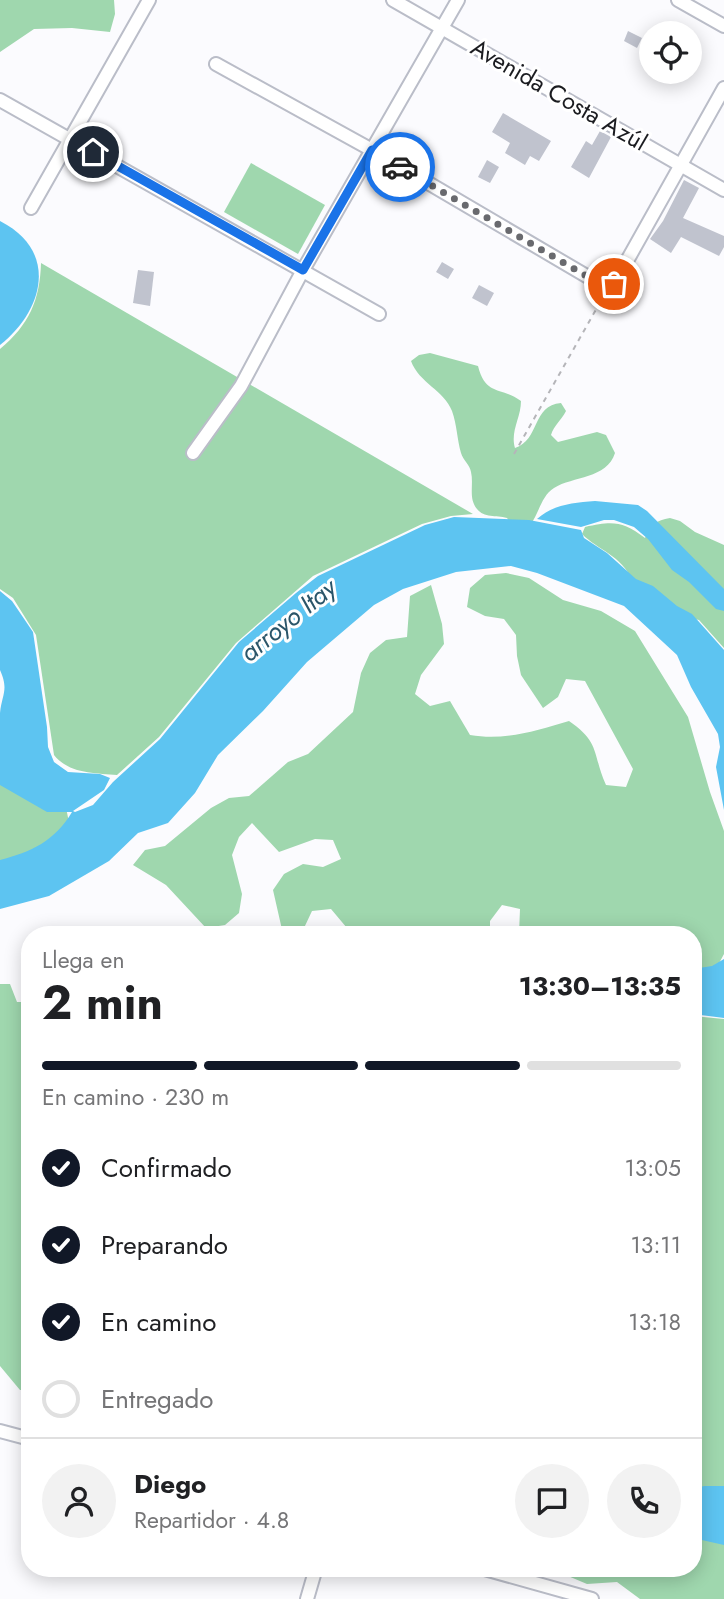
<!DOCTYPE html>
<html lang="es">
<head>
<meta charset="utf-8">
<style>
	:root { --surface:#fff; --page:#f2f2f2; --text:#202124; --muted:#757577; --line:#e0e0e0; --accent:#111827 }
	body { margin:0; font-family:Jost,sans-serif; background:var(--page); color:var(--text); height:100vh; display:flex; flex-direction:column; font-size:26px; white-space:nowrap }
	* { box-sizing:border-box; margin:0 }
	p { font-size:23px; color:var(--muted) }
	.icon { flex:none; width:38px; height:38px; fill:none; stroke:currentColor; stroke-width:2; stroke-linecap:round; stroke-linejoin:round }
	.map { position:relative; flex:1; overflow:hidden }
	.side { position:absolute; left:21px; top:926px; width:681px; height:651px; display:flex; flex-direction:column; background:var(--surface); border-radius:28px; box-shadow:0 4px 18px #0003 }
	.side>* { flex:none }
	.fabs { position:absolute; left:639px; top:21px; display:grid; gap:14px }
	.fabs a { display:grid; place-items:center; width:63px; height:63px; border-radius:50%; background:var(--surface); box-shadow:0 4px 18px #0003; font-size:35px }
	.pin { position:absolute; display:grid; place-items:center; width:60px; height:60px; color:#fff; margin:-30px; border:4px solid #fff; border-radius:50%; box-shadow:0 2px 7px #0007 }
	.courier { position:absolute; display:grid; place-items:center; width:70px; height:70px; margin:-35px; border:5px solid #1a73e8; border-radius:50%; background:#fff; color:#222; box-shadow:0 2px 9px #0007 }
	.head em { font-style:normal; font-weight:700 }
	.head div { display:flex; flex-direction:column-reverse }
	.head { display:flex; align-items:center; justify-content:space-between; height:119px; padding:0 21px }
	h1 { font-size:46px; font-weight:700; line-height:52px }
	.bar { display:grid; grid-template-columns:repeat(4,1fr); gap:10px 7px; align-content:center; height:84px; padding:0 21px }
	.bar i { height:9px; border-radius:5px; background:var(--line) }
	.bar .active { background:var(--accent) }
	.bar p { grid-column:span 4 }
	.line { display:flex; align-items:center; gap:18px; padding:0 21px; border-top:2px solid var(--line) }
	.line div { flex:1 }
	.round { display:grid; place-items:center; flex:none; width:74px; height:74px; border-radius:37px; background:var(--page) }
	ol { padding:0 21px; list-style:none }
	li { display:flex; align-items:center; gap:21px; height:77px }
	li p { margin-inline-start:auto }
	li .icon { padding:7px; border-radius:50%; background:var(--accent); color:#fff; stroke-width:4 }
	li:last-child { color:var(--muted) }
	li i { width:38px; height:38px; border:4px solid var(--line); border-radius:50% }
	.map>svg:first-child { display:block }
	.green { fill:#9fd7ae }
	.water { fill:#5dc4f1 }
	.building { fill:#c0c3ce }
	.lines { fill:none; stroke-linecap:round; stroke-linejoin:round }
	.minor-casing { stroke:#babdc8; stroke-width:16 }
	.path { stroke:#b5b5b9; stroke-width:2; stroke-dasharray:5 5; stroke-linecap:butt }
	.minor { stroke:#fff; stroke-width:12 }
	.done { stroke:#696a6e; stroke-width:7; stroke-dasharray:0 12.6 }
	.route { stroke:#1a73e8; stroke-width:9 }
	.labels { text-anchor:middle; stroke-width:6; stroke-linejoin:round; paint-order:stroke }
	.street-label { font-size:24px; fill:#1b1c20; stroke:#fff }
	.water-label { font-size:26px; font-style:italic; fill:#2a5569; stroke:#fff }
</style>
</head>
<body>
<div class="map">
<svg width="724" height="1599" viewBox="0 0 724 1599">
	<rect width="100%" height="100%" fill="#fbfbfe"/>
	<g class="green">
		<polygon points="0,0 114,0 115,14 110,32 72,28 34,29 0,52"/>
		<polygon points="251,163 325,205 298,254 224,212"/>
		<path d="M41,263L473,514L451,516L422,524L313,576L236,643L159,737L117,775C95,773 69,774 54,755L36,635L13,598L0,589V349C29,325 40,300 41,263Z"/>
		<path d="M430,353L478,366C486,397 501,386 521,401C521,418 510,431 515,448C540,440 532,405 561,403L566,411C561,421 554,425 551,435L558,442L597,432L606,435L615,453C607,479 573,476 554,488C541,496 539,514 530,525H512L507,518C496,515 484,518 477,509C468,498 474,485 471,472C470,465 463,460 461,453C457,439 457,425 452,411C444,390 419,383 411,361L419,355Z"/>
		<path d="M670,518L680,521L695,532L724,545V648L699,620L690,618L632,580C622,556 598,550 582,534L585,527C613,521 622,521 645,538C651,525 656,520 670,518Z"/>
		<path d="M506,573L529,578L563,600L601,611L635,631L688,717L710,792L724,831V954L717,967L693,976V934H519L520,909L502,905L490,921V934H352L331,909L312,911L304,928L306,934H283L273,890L284,874L303,864L323,867L341,859L333,840L315,839L279,852L252,823L239,837L232,855L242,894L239,913L225,925L206,928L166,885L133,865L145,850L165,846L211,808L229,798L249,796L288,762L308,754L353,712L361,673L370,653L386,640L407,637L410,596L431,585L442,624L444,644L421,675L415,694L430,706L450,701L470,735C504,741 536,731 569,721C601,743 592,754 606,785L626,787L633,769L585,681L566,679L558,697L543,708L521,675L517,656L516,635L504,619L485,616L467,607L470,588L485,575Z"/>
		<polygon points="0,773 65,803 70,827 0,878"/>
		<polygon points="0,984 10,984 17,1002 30,1002 30,1390 20,1390 0,1366"/>
		<polygon points="693,1016 724,1019 724,1509 693,1501"/>
		<polygon points="693,1530 724,1543 724,1599 640,1599 617,1582 587,1584 568,1576 567,1568 597,1571 599,1568 693,1568"/>
	</g>
	<g class="water">
		<path d="M0,221C59,251 44,310 0,345Z"/>
		<path d="M595,501L638,505L647,511L724,589V611L716,609L689,582L672,570L648,539L634,527L614,520H604L581,527L537,519C554,504 573,503 595,501Z"/>
		<path d="M454,517L529,520L581,530L584,538L607,553L636,579L653,586L677,606L692,614L724,650V810L716,767L720,747L718,734L691,687L677,655L624,606L537,573L511,566L456,572L403,589L374,605L307,662L263,711L218,755L195,793L168,823L138,833L109,861L49,896L0,909V860C31,852 55,841 72,812H47L0,785C0,762 0,736 0,713C2,694 9,690 0,670V591L12,601L33,632L47,727L48,747L54,762L68,772L100,774L110,778L104,790L73,811L75,812L93,805L113,782L160,739L239,642L296,593L318,576L425,525Z"/>
		<polygon points="724,959 724,1018 693,1014 693,969 712,966"/>
		<polygon points="705,1486 724,1486 724,1545 693,1538 693,1488"/>
	</g>
	<g class="building">
		<polygon points="628,31 642,38 637,48 624,41"/>
		<polygon points="503,113 551,141 539,161 530,156 525,165 505,153 510,143 492,132"/>
		<polygon points="600,131 611,137 589,178 571,167 586,141 592,145"/>
		<polygon points="487,160 499,167 490,183 478,177"/>
		<polygon points="684,180 699,188 683,218 724,236 724,247 719,256 681,237 671,253 650,239 663,221"/>
		<polygon points="442,262 454,269 448,279 436,272"/>
		<polygon points="138,270 154,272 150,306 133,303"/>
		<polygon points="479,285 494,293 487,306 472,298"/>
	</g>
	<g class="lines">
		<defs>
			<g id="minor">
				<polyline points="393,0 724,190"/>
				<polyline points="678,0 724,26"/>
				<polyline points="216,64 372,150 607,288 614,284 724,88"/>
				<polyline points="0,100 379,314"/>
				<polyline points="31,208 149,0"/>
				<polyline points="193,453 241,386 303,270 458,0"/>
				<polyline points="0,1431 30,1439"/>
				<polyline points="481,1568 592,1599"/>
				<polyline points="307,1599 316,1568"/>
			</g>
		</defs>
		<use href="#minor" class="minor-casing"/>
		<polyline class="path" points="514,454 602,299"/>
		<use href="#minor" class="minor"/>
	</g>
	<g class="lines">
		<polyline class="done" points="400,167 607,288 614,284"/>
		<polyline class="route" points="93,152 303,270 372,150 400,167"/>
	</g>
	<g class="labels">
		<g class="street-label">
			<text transform="translate(559 95) rotate(30)" y="8">Avenida Costa Azúl</text>
		</g>
		<g class="water-label">
			<text transform="translate(288 620) rotate(-39)" y="9">arroyo Itay</text>
		</g>
	</g>
</svg>
<div class="fabs">
<a><svg class="icon" aria-label="locate" viewBox="0 0 24 24"><circle cx="12" cy="12" r="6"/><path d="M12 2v4M12 18v4M2 12h4M18 12h4"/></svg></a>
</div>
<div class="pin" style="left:614px;top:284px;background:#ea580c"><svg class="icon" aria-label="bag" viewBox="0 0 24 24"><path d="M5 8h14l-1 12H6zM9 8a3 3 0 0 1 6 0"/></svg></div>
<div class="pin" style="left:93px;top:152px;background:#1f2937"><svg class="icon" aria-label="home" viewBox="0 0 24 24"><path d="M3 11l9-7 9 7M6 9v11h12V9"/></svg></div>
<div class="courier" style="left:400px;top:167px"><svg class="icon" aria-label="car" viewBox="0 0 24 24"><path d="M5 17H2v-5l4-1 3-4h7l3 4 3 1v5h-3M9 17h6M6 11h13"/><circle cx="7" cy="17" r="2"/><circle cx="17" cy="17" r="2"/></svg></div>
<section class="side">
<div class="head"><div><h1>2 min</h1><p>Llega en</p></div><em>13:30–13:35</em></div>
<div class="bar"><i class="active"></i><i class="active"></i><i class="active"></i><i></i><p>En camino · 230 m</p></div>
<ol>
<li><svg class="icon" aria-label="check" viewBox="0 0 24 24"><path d="M5 12l5 5 9-10"/></svg>Confirmado<p>13:05</p></li>
<li><svg class="icon" aria-label="check" viewBox="0 0 24 24"><path d="M5 12l5 5 9-10"/></svg>Preparando<p>13:11</p></li>
<li><svg class="icon" aria-label="check" viewBox="0 0 24 24"><path d="M5 12l5 5 9-10"/></svg>En camino<p>13:18</p></li>
<li><i></i>Entregado</li>
</ol>
<div class="line" style="height:126px"><a class="round"><svg class="icon" aria-label="person" viewBox="0 0 24 24"><circle cx="12" cy="8" r="4"/><path d="M4 21q1-7 8-7t8 7"/></svg></a><div><b>Diego</b><p>Repartidor · 4.8</p></div><a class="round"><svg class="icon" aria-label="chat" viewBox="0 0 24 24"><path d="M4 5h16v11H9l-5 4z"/></svg></a><a class="round"><svg class="icon" aria-label="phone" viewBox="0 0 24 24"><path d="M5 4h4l2 5-3 2q2 4 5 5l2-3 5 2v4C11 20 4 13 5 4z"/></svg></a></div>
</section>
</div>
</body>
</html>
